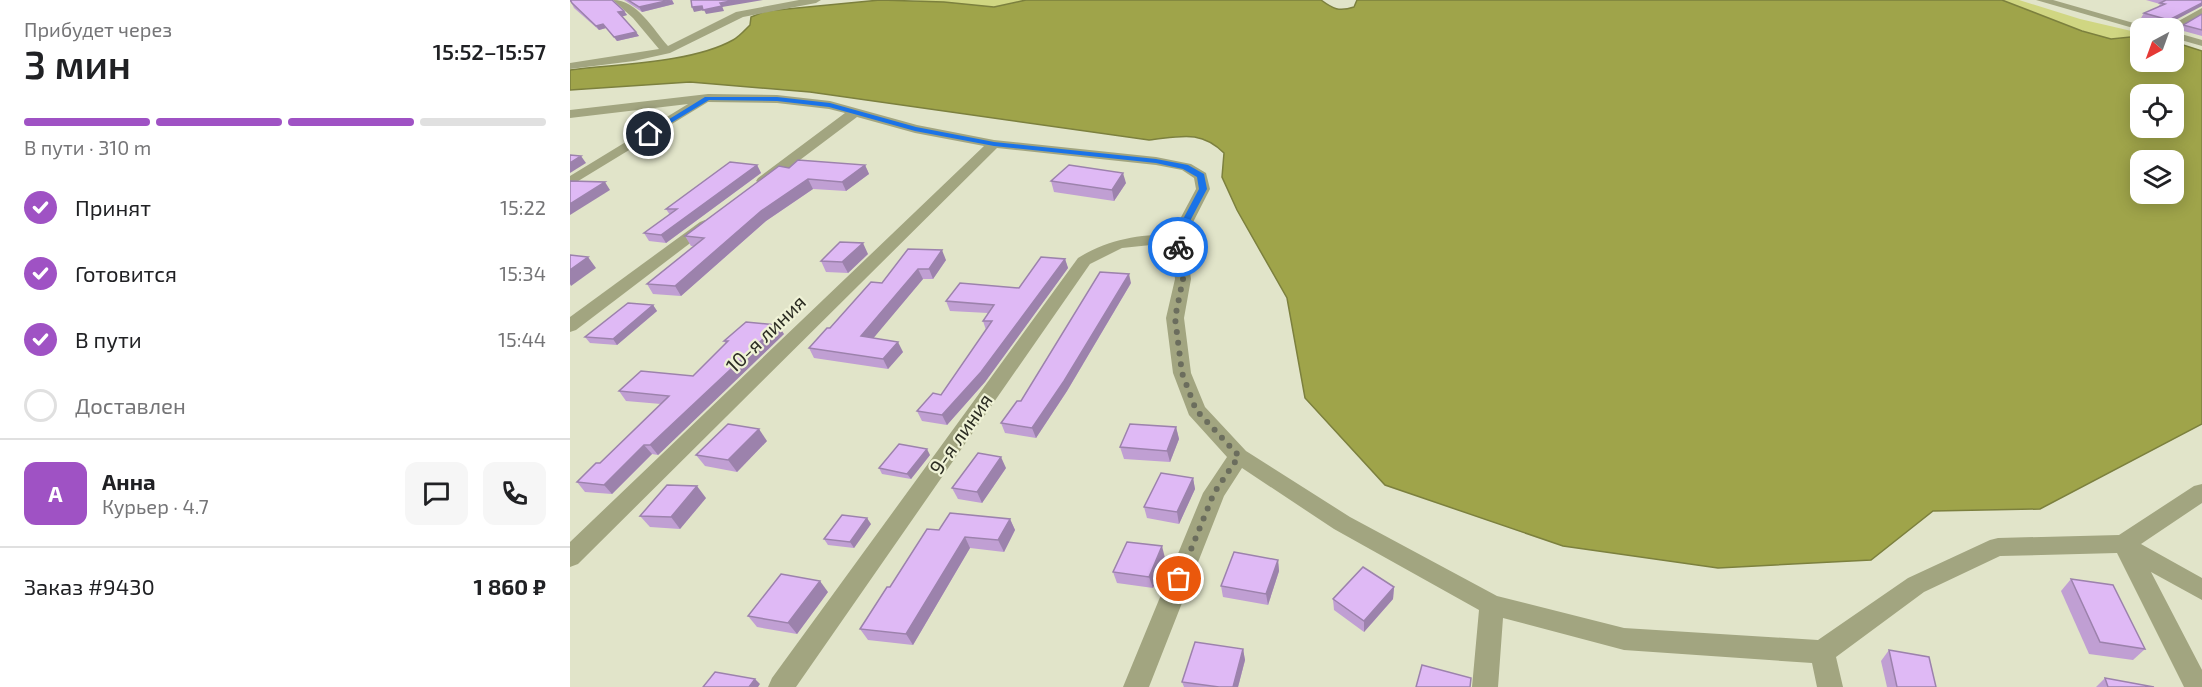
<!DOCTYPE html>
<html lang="ru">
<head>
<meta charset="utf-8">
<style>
	:root { --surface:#fff; --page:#f6f6f6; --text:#202124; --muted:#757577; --line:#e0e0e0; --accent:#9f52c4 }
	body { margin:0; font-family:"Exo 2",sans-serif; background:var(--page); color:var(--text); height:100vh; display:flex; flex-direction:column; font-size:22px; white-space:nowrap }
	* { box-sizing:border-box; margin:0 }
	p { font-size:20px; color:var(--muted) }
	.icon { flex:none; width:33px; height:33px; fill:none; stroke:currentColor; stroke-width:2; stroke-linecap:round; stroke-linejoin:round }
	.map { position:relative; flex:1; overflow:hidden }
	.details { display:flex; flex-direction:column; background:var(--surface); width:570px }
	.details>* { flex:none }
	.needle { width:39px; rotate:221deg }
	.buttons { position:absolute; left:1560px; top:18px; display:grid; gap:12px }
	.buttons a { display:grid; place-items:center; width:54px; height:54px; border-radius:12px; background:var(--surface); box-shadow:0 3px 15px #0003; font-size:30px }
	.pin { position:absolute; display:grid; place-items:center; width:51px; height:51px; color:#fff; margin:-26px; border:3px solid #fff; border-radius:50%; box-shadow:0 2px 6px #0007 }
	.courier { position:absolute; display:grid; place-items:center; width:60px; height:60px; margin:-30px; border:4px solid #1a73e8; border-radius:50%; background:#fff; color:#222; box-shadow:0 2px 8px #0007 }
	.head em { font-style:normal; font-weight:600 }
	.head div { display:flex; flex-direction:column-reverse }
	.head { display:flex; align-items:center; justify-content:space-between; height:102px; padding:0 24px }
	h1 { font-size:39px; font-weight:600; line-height:45px }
	.bar { display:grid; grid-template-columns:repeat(4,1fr); gap:9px 6px; align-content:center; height:72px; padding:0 24px }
	.bar i { height:8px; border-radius:4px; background:var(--line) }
	.bar .selected { background:var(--accent) }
	.bar p { grid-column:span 4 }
	.line { display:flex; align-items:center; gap:15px; padding:0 24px; border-top:2px solid var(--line) }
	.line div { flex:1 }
	.round { display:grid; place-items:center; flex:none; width:63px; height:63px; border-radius:12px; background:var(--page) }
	ol { padding:0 24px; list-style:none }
	li { display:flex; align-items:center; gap:18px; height:66px }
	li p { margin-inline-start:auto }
	li .icon { padding:6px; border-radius:50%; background:var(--accent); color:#fff; stroke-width:4 }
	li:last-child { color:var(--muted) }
	li i { width:33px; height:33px; border:3px solid var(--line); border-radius:50% }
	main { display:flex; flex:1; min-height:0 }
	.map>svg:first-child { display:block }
	.green { fill:#d0d682 }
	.water { fill:#9fa44a; stroke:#7c803e; stroke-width:1.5; fill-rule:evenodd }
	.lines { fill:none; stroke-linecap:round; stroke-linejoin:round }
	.minor { fill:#a2a580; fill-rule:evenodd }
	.wall { fill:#c09fd3 }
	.shaded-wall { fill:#9c82ac }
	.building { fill:#dfb9f5; stroke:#9c82ac; stroke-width:1.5 }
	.route { fill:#1a73e8 }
	.done { stroke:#6b6d5d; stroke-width:6; stroke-dasharray:0 10.8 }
	.labels { text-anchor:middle; stroke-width:4.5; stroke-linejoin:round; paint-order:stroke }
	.street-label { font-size:20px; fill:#2c2d23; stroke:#eff2d6 }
</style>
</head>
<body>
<main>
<section class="details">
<div class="head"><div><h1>3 мин</h1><p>Прибудет через</p></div><em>15:52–15:57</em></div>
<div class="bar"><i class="selected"></i><i class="selected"></i><i class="selected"></i><i></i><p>В пути · 310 m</p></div>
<ol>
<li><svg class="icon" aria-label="check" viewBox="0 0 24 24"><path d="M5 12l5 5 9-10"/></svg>Принят<p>15:22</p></li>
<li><svg class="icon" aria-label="check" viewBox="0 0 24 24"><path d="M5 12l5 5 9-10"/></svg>Готовится<p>15:34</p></li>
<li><svg class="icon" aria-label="check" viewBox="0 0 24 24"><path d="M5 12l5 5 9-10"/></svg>В пути<p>15:44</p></li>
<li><i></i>Доставлен</li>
</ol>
<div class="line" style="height:108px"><b class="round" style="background:var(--accent);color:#fff">А</b><div><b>Анна</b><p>Курьер · 4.7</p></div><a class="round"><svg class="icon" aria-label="chat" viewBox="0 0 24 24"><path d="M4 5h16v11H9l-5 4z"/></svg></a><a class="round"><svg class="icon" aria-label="phone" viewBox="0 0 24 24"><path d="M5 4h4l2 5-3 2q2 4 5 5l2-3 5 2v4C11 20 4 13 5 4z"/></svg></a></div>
<div class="line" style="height:78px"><div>Заказ #9430</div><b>1 860 ₽</b></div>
</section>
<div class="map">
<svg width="1632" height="687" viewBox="0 0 1632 687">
	<rect width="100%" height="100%" fill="#e1e4c9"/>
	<g class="green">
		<polygon points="340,0 456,0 424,7"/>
		<polygon points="1432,0 1449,0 1510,19 1570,33 1570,36 1541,39 1512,31"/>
	</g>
	<path class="water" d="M310,0L374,2L424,7L456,0H751C763,9 769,12 784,7L787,0H1432L1512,31L1541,39L1570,36V62H1604V42L1632,51V424L1470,509L1363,511L1301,560L1148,568L993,546L815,485L735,398L717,298L667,210L652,177L654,153C630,129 609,137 579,140L240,92L120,82L0,90V70C47,64 122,63 163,40C169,37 175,30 180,25L181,17L196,11ZM1570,94H1604V128H1570ZM1570,160H1604V194H1570Z"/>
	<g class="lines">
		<g class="minor">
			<path d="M43,0C67,0 83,29 98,46L166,12L229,0H251L246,3L173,17L100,53L64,61L0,69V63L89,49L63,18Z"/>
			<polygon points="1466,0 1483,0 1581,28 1570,30"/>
			<polygon points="1632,8 1632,15 1605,30 1596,28"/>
			<polygon points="1604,32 1632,40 1632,46 1604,38"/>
			<path d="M138,94L207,95L260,101L347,125L424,140L586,157L621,164L636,173L640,189L615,238L621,279L614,318L621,373L635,407L676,451L780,517L927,596L1054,628L1248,640L1338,578L1420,540L1428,538L1549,535L1624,486L1632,484V503L1571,544L1632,578V600L1581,572L1632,670V687H1614L1547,553L1430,556L1354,592L1266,657L1273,687H1247L1242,663L1054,650L933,618L928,687H902L909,610L764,529L672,468L654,496L579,687H553L633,493L657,457L619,415L603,373L596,318L605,279L600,243L552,248L520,264L226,687H198L202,678L508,258C538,239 568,235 602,234L626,189L624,178L612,170L586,165L427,148L8,564L0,567V542L414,146L345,133L287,117L198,184L193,185L186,181L188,178L275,113L259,109L207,103L138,102L0,186V176L118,104L0,118V110Z"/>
			<polygon points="135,220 143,225 140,228 6,330 0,332 0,317 130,222"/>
		</g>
	</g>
	<g class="wall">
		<polygon points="0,0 54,11 57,15 52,16 69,36 47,41 36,28 29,30 4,8"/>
		<polygon points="54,0 102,0 104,4 72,12"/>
		<polygon points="1576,0 1632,0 1596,25 1571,18 1574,13 1588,7 1590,4"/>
		<polygon points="1632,14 1632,36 1610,30 1613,25"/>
		<polygon points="187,165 191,173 96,243 79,241 74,233 100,215 96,209"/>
		<polygon points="295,165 299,174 276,191 243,189 196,221 111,296 83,294 77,284 124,246 121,246 115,236 219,168"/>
		<polygon points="481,181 556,183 544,201 484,192"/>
		<polygon points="338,249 376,260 363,279 353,279 303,338 333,352 318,369 244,358 239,348 312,283"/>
		<polygon points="298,254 278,273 256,272 251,261"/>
		<polygon points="495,259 498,268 415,382 377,425 352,421 347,411 371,395 416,330 413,321 418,313 380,311 376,301 449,288"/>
		<polygon points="561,283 497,391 466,438 435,433 431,423"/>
		<polygon points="83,305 87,311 47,345 20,343 15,337"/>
		<polygon points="214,334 88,455 82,454 42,494 15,492 7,482 30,463 91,404 56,401 49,391 123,376 156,344 154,341"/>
		<polygon points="606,427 609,439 600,462 554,459 550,447"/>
		<polygon points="197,441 167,472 135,466 126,455"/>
		<polygon points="360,455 341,479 312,474 309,468"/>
		<polygon points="436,468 412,503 388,499 382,488"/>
		<polygon points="623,478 625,489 609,524 577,518 574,507"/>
		<polygon points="136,498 110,529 80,527 70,516"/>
		<polygon points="440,519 445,530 434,552 400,548 343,645 298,640 290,629 320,587 369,530"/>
		<polygon points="301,524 284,548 258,545 254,539"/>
		<polygon points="595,558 583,588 547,583 543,572"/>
		<polygon points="708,560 709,571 698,605 653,597 651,586"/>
		<polygon points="1501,579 1575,649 1563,660 1519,654 1491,591"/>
		<polygon points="824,587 823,599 794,632 764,610 763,599"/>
		<polygon points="258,592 227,634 187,627 178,616"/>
		<polygon points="673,649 675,660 668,687 614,687 612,682"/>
		<polygon points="1319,650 1366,687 1317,687 1311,661"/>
		<polygon points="1535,678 1584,687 1526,687"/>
	</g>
	<g class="shaded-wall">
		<polygon points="102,0 104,4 72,12 69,7"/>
		<polygon points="166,0 193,0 152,7 150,3"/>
		<polygon points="1632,3 1632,6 1596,25 1599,20"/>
		<polygon points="132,6 152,6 154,11 136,14 134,10 124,12 122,7"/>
		<polygon points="54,11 57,15 51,17 48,12"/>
		<polygon points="33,24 36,28 29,30 26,26"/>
		<polygon points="66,32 69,36 47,41 44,37"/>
		<polygon points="11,156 16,163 0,173 0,163"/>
		<polygon points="187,165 191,173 96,243 91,235"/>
		<polygon points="295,165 299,174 276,191 272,182"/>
		<polygon points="553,173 556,183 544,201 542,190"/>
		<polygon points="238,179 243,189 196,221 111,296 105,286 191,211"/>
		<polygon points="35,182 40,190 0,215 0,204"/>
		<polygon points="293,243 298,254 278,273 272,262"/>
		<polygon points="372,250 376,260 363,279 359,269"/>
		<polygon points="18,257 26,268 1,286 0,284 0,270"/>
		<polygon points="495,259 498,268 415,382 377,425 372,415"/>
		<polygon points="348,269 353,279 296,347 291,336"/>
		<polygon points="559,274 561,283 497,391 466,438 462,428"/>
		<polygon points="83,305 87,311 47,345 43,339"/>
		<polygon points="208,325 214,334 88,455 80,445"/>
		<polygon points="328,342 333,352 318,369 313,359"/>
		<polygon points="606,427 609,439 600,462 597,451"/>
		<polygon points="189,429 197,441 167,472 158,460"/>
		<polygon points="74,445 82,454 42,494 34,485"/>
		<polygon points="357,449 360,455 341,479 337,474"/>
		<polygon points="431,457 436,468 412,503 407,492"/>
		<polygon points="623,478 625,489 609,524 607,512"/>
		<polygon points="127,486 136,498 110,529 101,517"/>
		<polygon points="297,518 301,524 284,548 280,542"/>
		<polygon points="440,519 445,530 434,552 428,540"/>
		<polygon points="395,537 400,548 343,645 336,634"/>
		<polygon points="592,546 595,558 583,588 579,577"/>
		<polygon points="708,560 709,571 698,605 696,594"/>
		<polygon points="250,581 258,592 227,634 218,623"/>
		<polygon points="824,587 823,599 794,632 794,621"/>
		<polygon points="673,649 675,660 668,687 663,687"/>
		<polygon points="185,679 190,684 188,687 179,687"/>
	</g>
	<g class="building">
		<polygon points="0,0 42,0 54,11 48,12 66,32 44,37 33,24 26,26 2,3"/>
		<polygon points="58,0 100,0 69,7"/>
		<polygon points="121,0 166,0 150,3 152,6 133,10 132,6 122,7"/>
		<polygon points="1596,0 1632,0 1632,3 1599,20 1574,13 1595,4 1590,3"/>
		<polygon points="1632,14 1632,30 1613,25"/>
		<polygon points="0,155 11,156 0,163"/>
		<polygon points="228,160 295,165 272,182 238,179 191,211 105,286 77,284 134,238 115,236 209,166 219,168"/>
		<polygon points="160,162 187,165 91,235 74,233 107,209 96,209"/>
		<polygon points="499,165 553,173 542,190 481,181"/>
		<polygon points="0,181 35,182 0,204"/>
		<polygon points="270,242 293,243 272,262 251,261"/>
		<polygon points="338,249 372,250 359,269 348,269 291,336 328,342 313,359 239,348 257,328 260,328 301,282 312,283"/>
		<polygon points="0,255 18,257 0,270"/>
		<polygon points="471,257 495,259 411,372 372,415 347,411 363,393 371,395 422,321 413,321 424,305 376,301 390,283 449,288"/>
		<polygon points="530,272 559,274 494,381 462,428 431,423 447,401 451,401"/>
		<polygon points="58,303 83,305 43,339 15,337"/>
		<polygon points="176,322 208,325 80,445 74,445 34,485 7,482 26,463 30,463 99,396 49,391 71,371 123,376 158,341 154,341"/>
		<polygon points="158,424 189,429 158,460 126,455"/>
		<polygon points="560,424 606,427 597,451 550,447"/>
		<polygon points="329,444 357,449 337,474 309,468"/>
		<polygon points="408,453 431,457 407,492 382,488"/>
		<polygon points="591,473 623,478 607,512 574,507"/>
		<polygon points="97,485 127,486 101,517 70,516"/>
		<polygon points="380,513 440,519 428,540 395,537 336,634 290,629 317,587 320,587 357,529 369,530"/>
		<polygon points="272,515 297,518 280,542 254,539"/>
		<polygon points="557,542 592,546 579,577 543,572"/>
		<polygon points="664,552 708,560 696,594 651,586"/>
		<polygon points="793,567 824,587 794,621 763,599"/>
		<polygon points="211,574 250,581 218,623 178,616"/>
		<polygon points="1501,579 1543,585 1575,649 1530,642"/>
		<polygon points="625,642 673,649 663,687 649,687 612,682"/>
		<polygon points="1319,650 1359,657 1366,687 1327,687"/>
		<polygon points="852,665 901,678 900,687 846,687"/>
		<polygon points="145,672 185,679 179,687 133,687"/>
		<polygon points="1535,678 1584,687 1538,687"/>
	</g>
	<polygon class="route" points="135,97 207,97 260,103 346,127 424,142 586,159 618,165 634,174 637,189 611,238 613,247 608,249 604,247 603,238 629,189 627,177 613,169 586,163 424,146 345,131 259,107 207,101 139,100 81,135 75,134"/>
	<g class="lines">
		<polyline class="done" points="608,247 613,279 605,318 612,373 626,410 669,456 644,493 609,579"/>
	</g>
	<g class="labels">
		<g class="street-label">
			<text transform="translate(196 334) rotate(-44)" y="7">10-я линия</text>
			<text transform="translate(391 434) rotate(-55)" y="7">9-я линия</text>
		</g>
	</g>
</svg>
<div class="buttons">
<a><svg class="needle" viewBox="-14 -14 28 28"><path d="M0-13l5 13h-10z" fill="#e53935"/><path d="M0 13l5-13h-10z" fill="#757577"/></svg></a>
<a><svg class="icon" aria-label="locate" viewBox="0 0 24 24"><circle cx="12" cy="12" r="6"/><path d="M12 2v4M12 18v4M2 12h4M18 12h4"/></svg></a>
<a><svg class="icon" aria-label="layers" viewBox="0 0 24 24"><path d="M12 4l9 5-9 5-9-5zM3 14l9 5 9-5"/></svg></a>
</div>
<div class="pin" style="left:609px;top:579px;background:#ea580c"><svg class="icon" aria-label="bag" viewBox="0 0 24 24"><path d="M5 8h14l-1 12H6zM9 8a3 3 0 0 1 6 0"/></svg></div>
<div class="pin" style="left:79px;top:134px;background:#1f2937"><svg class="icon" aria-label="home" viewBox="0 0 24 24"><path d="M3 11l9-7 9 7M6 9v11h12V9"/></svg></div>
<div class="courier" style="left:608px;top:247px"><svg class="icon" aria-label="bike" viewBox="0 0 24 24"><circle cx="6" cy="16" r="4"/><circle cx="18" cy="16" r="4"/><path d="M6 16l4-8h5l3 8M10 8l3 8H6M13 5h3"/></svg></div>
</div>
</main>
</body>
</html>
